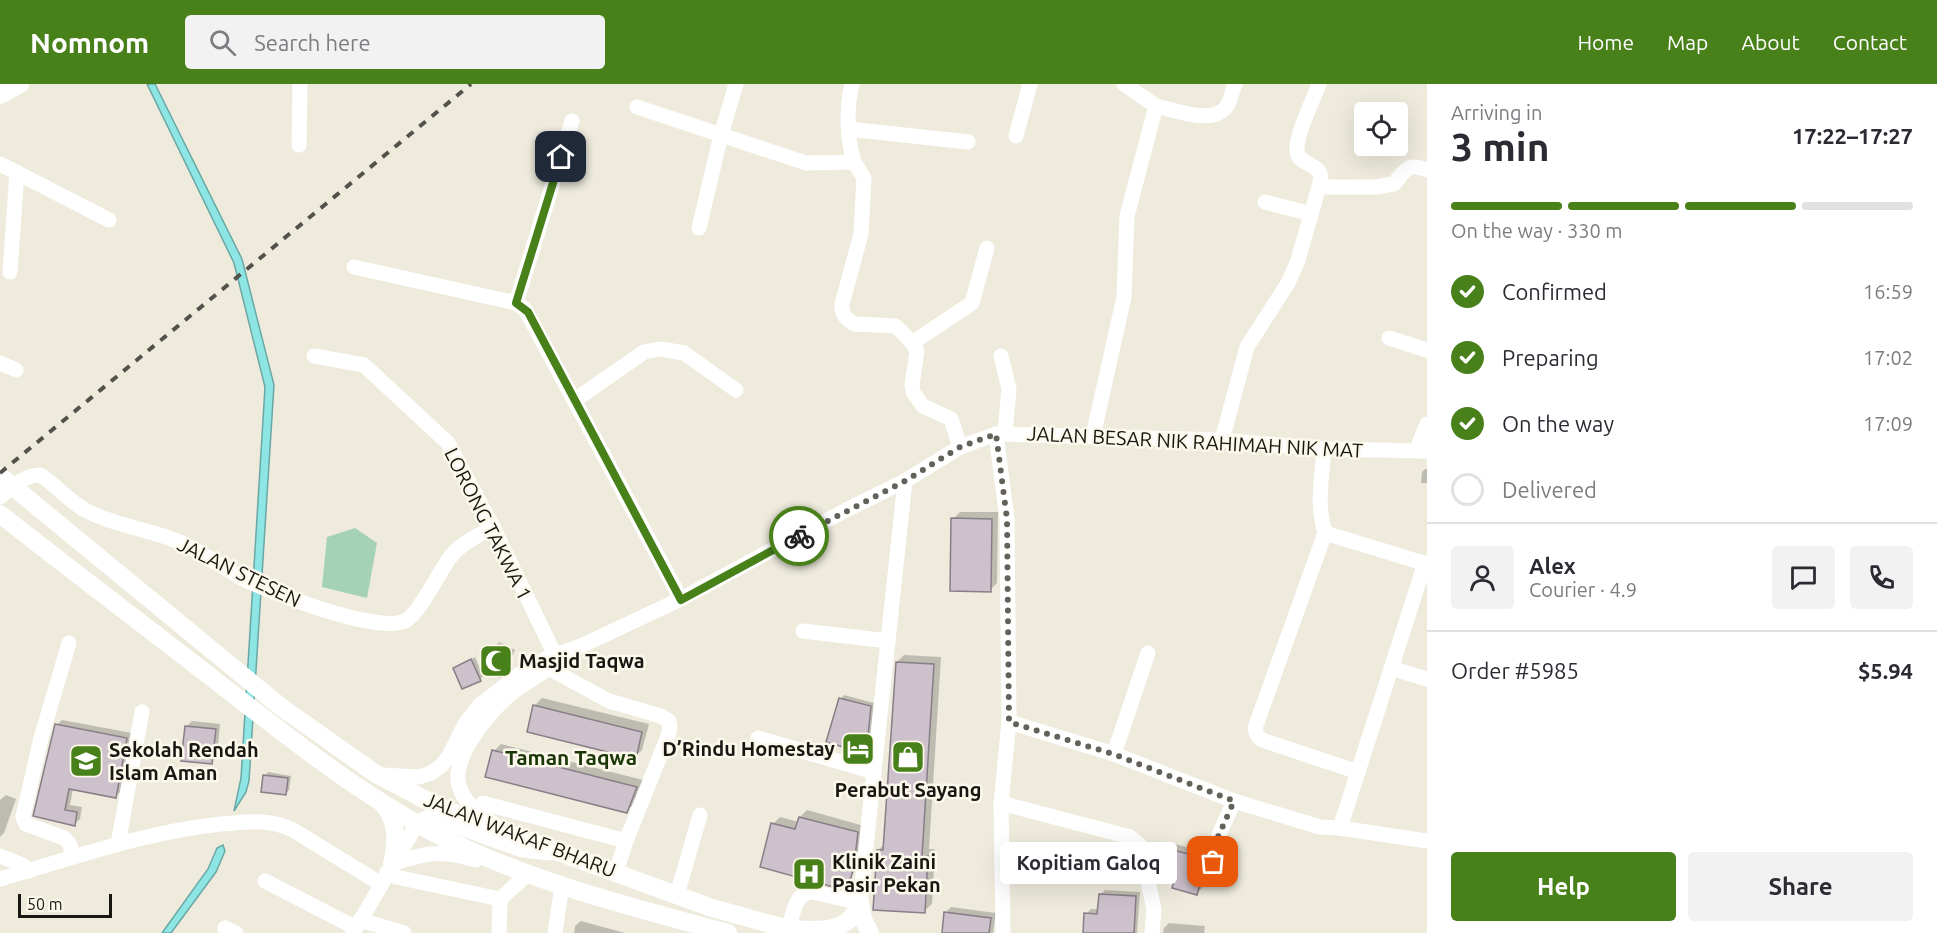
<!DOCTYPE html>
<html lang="en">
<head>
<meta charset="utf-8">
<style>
	:root { --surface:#fff; --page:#f2f2f3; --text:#2b2b33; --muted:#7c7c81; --line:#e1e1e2; --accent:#48801a }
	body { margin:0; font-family:Ubuntu,sans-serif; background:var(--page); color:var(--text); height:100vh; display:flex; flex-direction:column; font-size:22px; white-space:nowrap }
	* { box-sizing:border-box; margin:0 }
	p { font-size:20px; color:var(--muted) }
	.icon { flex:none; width:33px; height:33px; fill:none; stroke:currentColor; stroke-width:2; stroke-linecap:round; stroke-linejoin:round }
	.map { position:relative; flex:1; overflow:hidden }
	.side { display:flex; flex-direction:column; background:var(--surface); width:510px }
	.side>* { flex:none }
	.tools { position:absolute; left:1354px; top:18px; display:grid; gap:12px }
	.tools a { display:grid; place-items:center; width:54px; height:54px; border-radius:6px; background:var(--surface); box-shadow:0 6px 24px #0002; font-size:30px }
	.scale { position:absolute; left:18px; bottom:15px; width:94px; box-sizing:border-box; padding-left:6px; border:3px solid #191713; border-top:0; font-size:16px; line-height:21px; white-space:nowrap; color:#191713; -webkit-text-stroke:4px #fcf8eb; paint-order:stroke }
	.pin { position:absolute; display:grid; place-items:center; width:51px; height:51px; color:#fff; margin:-26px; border-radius:12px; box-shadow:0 3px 9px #0006 }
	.courier { position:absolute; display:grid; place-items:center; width:60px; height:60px; margin:-30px; border:4px solid #48801a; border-radius:50%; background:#fff; color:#222; box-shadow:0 2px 8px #0007 }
	.bubble { position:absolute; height:42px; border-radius:6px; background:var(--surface); box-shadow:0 6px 24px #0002; font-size:20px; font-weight:700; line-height:42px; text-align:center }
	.summary em { font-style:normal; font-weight:700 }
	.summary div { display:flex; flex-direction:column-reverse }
	.summary { display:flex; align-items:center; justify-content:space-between; height:102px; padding:0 24px }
	h1 { font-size:39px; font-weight:700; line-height:45px }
	.bar { display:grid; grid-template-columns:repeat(4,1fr); gap:9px 6px; align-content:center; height:72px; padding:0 24px }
	.bar i { height:8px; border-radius:4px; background:var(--line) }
	.bar .active { background:var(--accent) }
	.bar p { grid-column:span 4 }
	.line { display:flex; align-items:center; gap:15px; padding:0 24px; border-top:2px solid var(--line) }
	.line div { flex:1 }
	.round { display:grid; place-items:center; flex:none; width:63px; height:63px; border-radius:6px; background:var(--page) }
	ol { padding:0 24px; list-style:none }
	li { display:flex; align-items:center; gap:18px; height:66px }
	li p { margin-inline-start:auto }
	li .icon { padding:6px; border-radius:50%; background:var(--accent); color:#fff; stroke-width:4 }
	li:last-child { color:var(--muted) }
	li i { width:33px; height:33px; border:3px solid var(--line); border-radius:50% }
	.button { display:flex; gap:12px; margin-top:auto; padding:12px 24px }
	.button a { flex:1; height:69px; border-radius:6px; background:var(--accent); color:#fff; font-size:24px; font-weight:700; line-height:69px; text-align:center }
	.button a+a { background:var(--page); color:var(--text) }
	header { display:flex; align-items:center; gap:36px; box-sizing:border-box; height:84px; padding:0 30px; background:var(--accent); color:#fff }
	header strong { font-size:28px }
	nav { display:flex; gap:33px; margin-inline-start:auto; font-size:21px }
	.search { width:420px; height:54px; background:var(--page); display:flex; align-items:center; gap:15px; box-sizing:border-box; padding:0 21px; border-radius:6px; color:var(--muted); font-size:22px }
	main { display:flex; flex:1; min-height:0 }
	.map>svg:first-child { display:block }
	.green { fill:#a5d1b6 }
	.water { fill:#8de5e4; stroke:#6aa7a5; stroke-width:1.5 }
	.shadow { fill:#0003 }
	.building { fill:#cdc1cb; stroke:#887e87; stroke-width:1.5 }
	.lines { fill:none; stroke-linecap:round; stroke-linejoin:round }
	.minor { stroke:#fff; stroke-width:15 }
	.major { stroke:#fff; stroke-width:18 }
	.rail { stroke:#53514a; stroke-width:4; stroke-dasharray:8 8; stroke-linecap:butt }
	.done { stroke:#64615a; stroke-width:6; stroke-dasharray:0 10.8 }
	.route { stroke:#48801a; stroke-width:8 }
	.labels { text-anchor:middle; stroke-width:5; stroke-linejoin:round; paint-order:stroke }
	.street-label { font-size:20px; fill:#191713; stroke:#fcf8eb }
	.poi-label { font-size:20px; font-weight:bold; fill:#191713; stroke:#fcf8eb; text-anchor:start }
	.neighbourhood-label { font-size:21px; font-weight:bold; fill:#1c3707; stroke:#fcf8eb }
</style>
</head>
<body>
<header>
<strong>Nomnom</strong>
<div class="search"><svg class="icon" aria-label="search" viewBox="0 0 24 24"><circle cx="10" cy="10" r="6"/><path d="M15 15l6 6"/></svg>Search here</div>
<nav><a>Home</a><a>Map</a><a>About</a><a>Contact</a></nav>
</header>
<main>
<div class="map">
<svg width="1427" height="849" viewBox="0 0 1427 849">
	<rect width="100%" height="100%" fill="#eeebdd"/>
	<polygon class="green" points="355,444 377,459 367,514 322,503 327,453"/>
	<g class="water">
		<polygon points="147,0 155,0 242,175 274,301 249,697 246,708 234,727 241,694 265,303 234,179"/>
		<polygon points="223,761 225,767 216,788 171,849 162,849 208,785 217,764"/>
	</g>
	<g class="shadow">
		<polygon points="1425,385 1427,385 1427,399 1421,399 1422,388"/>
		<polygon points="960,428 998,428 997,499 990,506 953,435"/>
		<polygon points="499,558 515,566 507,584 499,592 484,584 492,565"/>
		<polygon points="904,571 941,573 929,765 935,765 932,820 924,827 878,766 885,760 897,578"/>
		<polygon points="475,573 483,592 480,596 454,584"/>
		<polygon points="844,611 874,619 870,658 866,661 841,615"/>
		<polygon points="542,614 649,640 642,666 635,673 529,647 535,621"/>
		<polygon points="62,636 132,649 121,707 116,712 73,704 70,721 82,723 80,735 74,740 35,731 57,641"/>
		<polygon points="192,637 220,640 217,673 211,679 186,643"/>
		<polygon points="501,660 643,696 634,720 626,727 494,667"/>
		<polygon points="268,688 291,692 289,706 286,710 265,692"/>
		<polygon points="6,711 16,715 4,749 0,753 0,716"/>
		<polygon points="807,726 864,742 857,785 850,793 773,740 780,733 799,738 800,733"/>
		<polygon points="1175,760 1209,769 1210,777 1202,804 1197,809 1178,787 1170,765"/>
		<polygon points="1105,806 1140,808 1137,849 1085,849 1086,830 1091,825 1099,825 1100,811"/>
		<polygon points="951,823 996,829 993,849 943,849 946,828"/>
		<polygon points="581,837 625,849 574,849 575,842"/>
		<polygon points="1169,839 1205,842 1204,849 1163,849 1164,844"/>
	</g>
	<g class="building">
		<polygon points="951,434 992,435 991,508 950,507"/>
		<polygon points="490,565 509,573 500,593 482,585"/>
		<polygon points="471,575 481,597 462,605 453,584"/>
		<polygon points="896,578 934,580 922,772 928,772 925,829 873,826 877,766 883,766"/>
		<polygon points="839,614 871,622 867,662 860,668 826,658"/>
		<polygon points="533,621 642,648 636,675 527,648"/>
		<polygon points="55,640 127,654 116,714 69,705 65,726 77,728 75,742 33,732"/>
		<polygon points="185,642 216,645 212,680 181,677"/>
		<polygon points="492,666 637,703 627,729 485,693"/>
		<polygon points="263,691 288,694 286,711 261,708"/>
		<polygon points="799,733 858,748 854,781 851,794 833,803 760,783 771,739 795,745"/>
		<polygon points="1169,765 1204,774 1205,783 1197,811 1172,804 1176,788 1163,784"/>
		<polygon points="1099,810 1136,812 1134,849 1083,849 1084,829 1097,830"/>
		<polygon points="944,828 991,834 989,849 942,849"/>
	</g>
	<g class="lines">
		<g class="minor">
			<path d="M852,0C846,24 847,55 854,78"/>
			<path d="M1156,22C1176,26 1213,42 1227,22C1231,16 1232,7 1235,0"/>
			<path d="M637,23L806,79L854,78L864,94L861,150L842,220C841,229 846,236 855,240L895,242L900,246L913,260L917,267L912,301L913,308L923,322L951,335L960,363"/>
			<polyline points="849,45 968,58"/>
			<polyline points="1016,52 1030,0"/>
			<polyline points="299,61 300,0"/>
			<polyline points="0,80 109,136"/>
			<path d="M1319,103H1375L1394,100C1405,86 1408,78 1427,86"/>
			<polyline points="1265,118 1311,130"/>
			<polyline points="699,144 721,51 736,0"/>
			<polyline points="354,183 516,219 525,225 681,515"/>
			<polyline points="10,188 17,88"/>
			<polyline points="516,219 572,37"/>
			<polyline points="1389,254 1427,266"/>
			<polyline points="912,259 972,219 987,164"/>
			<polyline points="314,272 364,281 448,359 493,443 555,571"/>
			<polyline points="1001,272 1009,305 1005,349"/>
			<polyline points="0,279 16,286"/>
			<polyline points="575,316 644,268 660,265 684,269 736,306"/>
			<polyline points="996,350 1007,435 1009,638 1001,719 1003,849"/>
			<polyline points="1093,352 1124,213 1127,132 1156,22 1124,0"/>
			<path d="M1222,356L1247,263L1288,199L1298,176L1320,99C1325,78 1300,84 1297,68C1295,51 1313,17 1319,0"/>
			<path d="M1324,365C1322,393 1316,421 1325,449L1427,480"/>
			<polyline points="1416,367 1427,340"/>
			<path d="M0,413C12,403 24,391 40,391C57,401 69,418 87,427C116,442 148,445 177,457C200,466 219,482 240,493C268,508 377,550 405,537C420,530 440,485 452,471C461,459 480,451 493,443"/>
			<polyline points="1325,449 1255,644 1257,651 1262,656 1358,688"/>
			<polyline points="803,547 888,557"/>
			<polyline points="69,559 41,654 23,733 26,740 64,754 69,759 74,773"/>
			<polyline points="1391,584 1427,595"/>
			<polyline points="550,585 609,617 661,632 669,637 670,643 668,652 626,757 616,788"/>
			<polyline points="1009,638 1114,670 1234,717 1320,743 1340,744 1427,757"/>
			<polyline points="758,654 874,688"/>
			<polyline points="1114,670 1148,569"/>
			<polyline points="382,691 419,693 431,689 441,682 449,672 465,640 480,621 525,586 547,574 583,561 681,515 848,425 905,397 960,363 996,350 1222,356 1324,365 1427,367"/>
			<polyline points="483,719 626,757"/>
			<polyline points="1001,719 1130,753 1140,761 1154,825 1152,849"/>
			<path d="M495,741C482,731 466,721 460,705C448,676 491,625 513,608C527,597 542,590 556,580"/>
			<polyline points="1340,744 1425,479"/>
			<polyline points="118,760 142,628"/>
			<polyline points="0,772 22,781 29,787"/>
			<polyline points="1213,778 1218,753 1234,717"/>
			<path d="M392,780C425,768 443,766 476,776"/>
			<polyline points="387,788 396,793 500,815 528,790"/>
			<path d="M0,795C73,774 145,748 221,740C247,738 269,734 293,746L381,800"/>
			<polyline points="265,797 356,844"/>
			<polyline points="677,811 700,731"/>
			<polyline points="360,836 404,849"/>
			<polyline points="225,844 236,849"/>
			<path d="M789,845C793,831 794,808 813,808L860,819L905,397"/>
			<polyline points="353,849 417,740 426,734 436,735 522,766 550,769"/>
			<polyline points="499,849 500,815"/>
			<polyline points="555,849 562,801"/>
		</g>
		<g class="major">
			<polyline points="0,11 20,0"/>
			<polyline points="0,392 281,623 376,690 441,724 542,762 712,824 803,849"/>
			<path d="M0,430C71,486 144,541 216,597C291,655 366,716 452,758C539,800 635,824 728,849"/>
			<path d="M384,721C398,740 397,758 392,780"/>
			<polyline points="860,819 863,835 870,849"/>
			<path d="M790,845C808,846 836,849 850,835C854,831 857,825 860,819"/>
		</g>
		<polyline class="rail" points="0,389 471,0"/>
	</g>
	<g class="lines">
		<polyline class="done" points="799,452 905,397 960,363 996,350 1007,435 1009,638 1113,670 1234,717 1218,753 1213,778"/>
		<polyline class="route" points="561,73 516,219 528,228 681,516 799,452"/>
	</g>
	<defs>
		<symbol id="mosque-square" viewBox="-11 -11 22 22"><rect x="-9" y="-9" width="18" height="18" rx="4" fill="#48801a" stroke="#fcf8eb"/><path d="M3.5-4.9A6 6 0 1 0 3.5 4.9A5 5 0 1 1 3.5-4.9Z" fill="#fff"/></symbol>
		<symbol id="hotel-square" viewBox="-11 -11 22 22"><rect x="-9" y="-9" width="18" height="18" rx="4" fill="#48801a" stroke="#fcf8eb"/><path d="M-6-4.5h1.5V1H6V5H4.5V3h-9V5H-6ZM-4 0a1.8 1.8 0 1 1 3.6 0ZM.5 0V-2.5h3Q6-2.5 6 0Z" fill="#fff"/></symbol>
		<symbol id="shop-square" viewBox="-11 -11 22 22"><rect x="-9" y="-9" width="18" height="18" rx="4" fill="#48801a" stroke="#fcf8eb"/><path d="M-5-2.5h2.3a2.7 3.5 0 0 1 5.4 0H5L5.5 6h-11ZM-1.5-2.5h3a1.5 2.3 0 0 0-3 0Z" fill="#fff"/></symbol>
		<symbol id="school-square" viewBox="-11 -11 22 22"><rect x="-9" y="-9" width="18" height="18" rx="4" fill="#48801a" stroke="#fcf8eb"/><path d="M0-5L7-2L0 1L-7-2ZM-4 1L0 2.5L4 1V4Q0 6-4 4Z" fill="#fff"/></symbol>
		<symbol id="hospital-square" viewBox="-11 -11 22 22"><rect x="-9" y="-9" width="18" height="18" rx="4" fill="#48801a" stroke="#fcf8eb"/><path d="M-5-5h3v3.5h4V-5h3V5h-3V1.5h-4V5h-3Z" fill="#fff"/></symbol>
	</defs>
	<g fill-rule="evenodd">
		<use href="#mosque-square" x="477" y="558" width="38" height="38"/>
		<use href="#hotel-square" x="839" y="646" width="38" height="38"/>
		<use href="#shop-square" x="889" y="654" width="38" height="38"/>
		<use href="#school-square" x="67" y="658" width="38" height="38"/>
		<use href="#hospital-square" x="790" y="771" width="38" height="38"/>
	</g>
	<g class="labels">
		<g class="street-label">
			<text transform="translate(1195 358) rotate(3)" y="7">JALAN BESAR NIK RAHIMAH NIK MAT</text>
			<text transform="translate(488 440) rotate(63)" y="7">LORONG TAKWA 1</text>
			<text transform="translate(239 488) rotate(26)" y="7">JALAN STESEN</text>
			<text transform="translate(520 751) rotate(21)" y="7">JALAN WAKAF BHARU</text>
		</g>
		<g class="poi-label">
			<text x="519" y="584">Masjid Taqwa</text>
			<text x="835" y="672" text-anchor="end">D’Rindu Homestay</text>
			<text x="109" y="673">Sekolah Rendah<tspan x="109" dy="23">Islam Aman</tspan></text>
			<text x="908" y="713" text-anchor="middle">Perabut Sayang</text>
			<text x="832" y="785">Klinik Zaini<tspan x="832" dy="23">Pasir Pekan</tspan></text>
		</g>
		<g class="neighbourhood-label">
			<text x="571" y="681">Taman Taqwa</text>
		</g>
	</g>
</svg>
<div class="tools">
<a><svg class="icon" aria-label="locate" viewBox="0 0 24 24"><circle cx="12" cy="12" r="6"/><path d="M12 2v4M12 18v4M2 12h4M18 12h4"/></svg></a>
</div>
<div class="scale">50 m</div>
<div class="pin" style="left:1213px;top:778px;background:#ea580c"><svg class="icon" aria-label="bag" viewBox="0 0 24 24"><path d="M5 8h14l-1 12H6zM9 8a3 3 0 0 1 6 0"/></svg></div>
<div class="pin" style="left:561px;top:73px;background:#1f2937"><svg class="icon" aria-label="home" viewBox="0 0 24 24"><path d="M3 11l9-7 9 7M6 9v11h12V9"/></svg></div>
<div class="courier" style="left:799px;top:452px"><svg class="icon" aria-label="bike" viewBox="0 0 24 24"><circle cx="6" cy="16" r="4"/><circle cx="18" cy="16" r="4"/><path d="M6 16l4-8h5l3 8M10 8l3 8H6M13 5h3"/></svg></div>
<div class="bubble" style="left:1000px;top:758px;width:177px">Kopitiam Galoq</div>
</div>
<section class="side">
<div class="summary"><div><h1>3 min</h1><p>Arriving in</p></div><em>17:22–17:27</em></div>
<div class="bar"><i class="active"></i><i class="active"></i><i class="active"></i><i></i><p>On the way · 330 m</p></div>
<ol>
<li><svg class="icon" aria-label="check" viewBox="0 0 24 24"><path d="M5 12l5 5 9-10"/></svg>Confirmed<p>16:59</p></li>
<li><svg class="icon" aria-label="check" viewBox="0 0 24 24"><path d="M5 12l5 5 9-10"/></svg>Preparing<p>17:02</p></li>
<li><svg class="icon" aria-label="check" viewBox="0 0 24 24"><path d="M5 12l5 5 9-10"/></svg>On the way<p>17:09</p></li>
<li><i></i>Delivered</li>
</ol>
<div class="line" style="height:108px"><a class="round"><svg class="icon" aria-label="person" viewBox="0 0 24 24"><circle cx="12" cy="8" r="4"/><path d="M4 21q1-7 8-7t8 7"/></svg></a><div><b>Alex</b><p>Courier · 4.9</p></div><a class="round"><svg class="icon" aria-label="chat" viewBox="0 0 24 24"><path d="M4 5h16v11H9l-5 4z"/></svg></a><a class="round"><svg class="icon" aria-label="phone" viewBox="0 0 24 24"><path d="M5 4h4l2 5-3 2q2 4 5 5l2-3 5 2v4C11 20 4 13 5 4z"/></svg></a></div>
<div class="line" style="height:78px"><div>Order #5985</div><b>$5.94</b></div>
<div class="button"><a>Help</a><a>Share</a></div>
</section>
</main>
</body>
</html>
